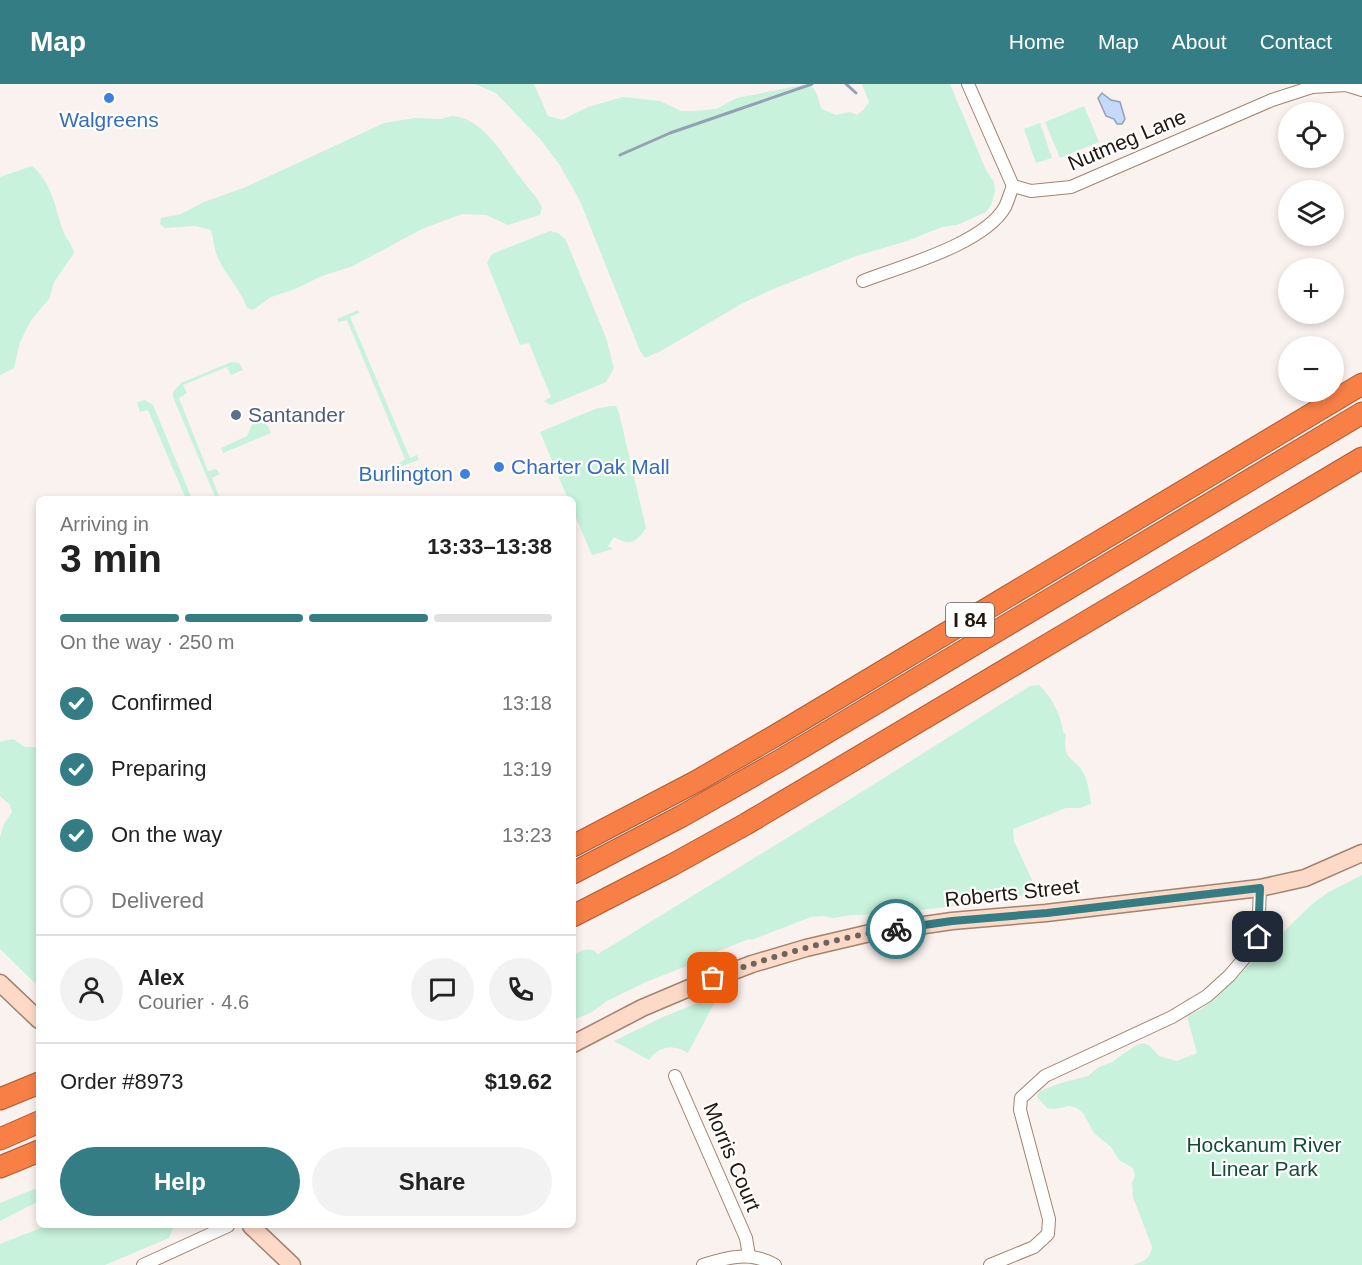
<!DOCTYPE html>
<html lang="en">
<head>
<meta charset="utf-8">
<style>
	:root { --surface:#fff; --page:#f2f2f2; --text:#222; --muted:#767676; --line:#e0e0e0; --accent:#357d84 }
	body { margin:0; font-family:Arial,sans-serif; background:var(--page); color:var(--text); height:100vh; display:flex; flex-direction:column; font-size:22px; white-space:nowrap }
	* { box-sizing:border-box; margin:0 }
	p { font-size:20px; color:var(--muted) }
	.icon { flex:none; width:33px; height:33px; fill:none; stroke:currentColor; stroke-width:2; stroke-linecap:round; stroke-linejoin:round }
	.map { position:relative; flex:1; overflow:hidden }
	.panel { position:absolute; left:36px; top:412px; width:540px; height:732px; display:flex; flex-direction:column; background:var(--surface); border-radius:9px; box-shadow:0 3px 9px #0003 }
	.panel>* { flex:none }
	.fabs { position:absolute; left:1278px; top:18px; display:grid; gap:12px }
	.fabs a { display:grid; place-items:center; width:66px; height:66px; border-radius:50%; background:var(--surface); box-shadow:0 3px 9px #0003; font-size:30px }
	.pin { position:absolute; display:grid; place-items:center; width:51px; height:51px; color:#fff; margin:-26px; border-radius:12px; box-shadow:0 3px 9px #0006 }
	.courier { position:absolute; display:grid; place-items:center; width:60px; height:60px; margin:-30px; border:4px solid #357d84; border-radius:50%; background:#fff; color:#222; box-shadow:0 2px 8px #0007 }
	.summary em { font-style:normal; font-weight:700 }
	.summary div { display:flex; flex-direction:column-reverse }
	.summary { display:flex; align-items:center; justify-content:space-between; height:102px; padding:0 24px }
	h1 { font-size:39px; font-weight:700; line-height:45px }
	.bar { display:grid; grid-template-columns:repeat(4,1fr); gap:9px 6px; align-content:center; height:72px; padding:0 24px }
	.bar i { height:8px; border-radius:4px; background:var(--line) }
	.bar .selected { background:var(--accent) }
	.bar p { grid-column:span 4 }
	.line { display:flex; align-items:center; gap:15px; padding:0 24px; border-top:2px solid var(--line) }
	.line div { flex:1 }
	.round { display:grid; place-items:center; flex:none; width:63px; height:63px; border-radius:32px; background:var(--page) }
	ol { padding:0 24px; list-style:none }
	li { display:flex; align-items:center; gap:18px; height:66px }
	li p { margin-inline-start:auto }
	li .icon { padding:6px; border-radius:50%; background:var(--accent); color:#fff; stroke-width:4 }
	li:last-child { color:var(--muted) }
	li i { width:33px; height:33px; border:3px solid var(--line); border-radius:50% }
	.action { display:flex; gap:12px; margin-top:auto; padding:12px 24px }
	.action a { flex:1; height:69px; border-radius:36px; background:var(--accent); color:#fff; font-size:24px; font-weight:700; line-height:69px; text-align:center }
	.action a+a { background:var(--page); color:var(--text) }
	header { display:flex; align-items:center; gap:36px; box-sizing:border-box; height:84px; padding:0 30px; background:var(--accent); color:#fff }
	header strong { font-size:28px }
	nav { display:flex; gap:33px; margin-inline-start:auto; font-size:21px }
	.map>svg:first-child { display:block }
	.green { fill:#c8f2db }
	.water { fill:#c5dafb; stroke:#94a0b4; stroke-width:1.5 }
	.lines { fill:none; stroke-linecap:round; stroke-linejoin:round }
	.stream { stroke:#94a0b4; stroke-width:3 }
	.street-casing { stroke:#a2836e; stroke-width:14 }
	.secondary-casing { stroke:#a2836e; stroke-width:19 }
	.highway-casing { stroke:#ad5b33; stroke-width:23 }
	.street { stroke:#fff; stroke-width:12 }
	.secondary { stroke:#fdd9c8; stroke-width:16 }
	.highway { stroke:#f87f46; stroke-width:21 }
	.done { stroke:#6e645d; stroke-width:6; stroke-dasharray:0 10.8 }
	.route { stroke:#357d84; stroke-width:8 }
	.shop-dot { fill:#3f7fe0; stroke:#fff; stroke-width:2 }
	.service-dot { fill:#5c6f8a; stroke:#fff; stroke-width:2 }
	.labels { text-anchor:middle; stroke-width:4.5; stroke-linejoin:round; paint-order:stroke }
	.shield { fill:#fff; stroke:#655d57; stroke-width:1.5 }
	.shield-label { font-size:20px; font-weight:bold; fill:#23170f }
	.shop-label { font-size:21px; fill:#366cbe; stroke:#fff }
	.street-label { font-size:21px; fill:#23170f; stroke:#fff }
	.service-label { font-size:21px; fill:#4e5e75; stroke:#fff; text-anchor:start }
	.park-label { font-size:21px; fill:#124e35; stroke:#fff }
</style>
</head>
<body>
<header>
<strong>Map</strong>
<nav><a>Home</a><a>Map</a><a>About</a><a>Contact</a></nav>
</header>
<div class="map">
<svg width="1362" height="1181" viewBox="0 0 1362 1181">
	<rect width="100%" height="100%" fill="#faf2ee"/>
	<g class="green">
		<path d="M475,0H534L548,32L562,36L588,23L623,13L660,17L681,27H695L716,25L737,14L803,1C819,1 816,14 822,25L836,31L850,28L857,31L864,25L869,18L862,0H950L986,86L994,98L995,107L991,121L986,128L957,141L942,143L907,157L856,172L771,206L743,219L661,267L645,274L640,267L580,117L559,80L541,56L496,9Z"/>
		<polygon points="1084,22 1099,58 1060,74 1045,38"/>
		<path d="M452,32C482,33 503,71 519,92C527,103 536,111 542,123L540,131L508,141L486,131L462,130L422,145L353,182L322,192L295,205L271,213L253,226L247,224C242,208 228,194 220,178C214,168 214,157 211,146L195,142L165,144L160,140L161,134L181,130L204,118L246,103L384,39L415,34L441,35Z"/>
		<polygon points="1040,39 1052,74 1036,79 1024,45"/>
		<path d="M32,82C53,100 55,124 63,147C66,155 73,161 74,169L54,198L49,215L31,236L20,258L14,284L0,291V93Z"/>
		<polygon points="550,147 558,149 566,156 606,254 614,284 606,298 551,321 544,317 551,313 529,259 520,261 487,179 492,170"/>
		<polygon points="358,226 359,229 350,233 410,374 417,371 419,376 399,383 398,380 405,375 347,236 338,238 337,235"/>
		<polygon points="231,278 239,279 243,286 231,291 227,283 183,301 187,309 179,314 208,387 216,385 220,390 212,394 220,415 216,415 173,313 173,308 181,299"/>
		<polygon points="145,316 153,321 192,415 186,415 148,326 140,328 137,318"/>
		<path d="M611,322H616L619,329L646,444C636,459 630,462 614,453L608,462L613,465L592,471L573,427V416L568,415L540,348L595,325Z"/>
		<polygon points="261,327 271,349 223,369 221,364 247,352 254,336 260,333 258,328"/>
		<path d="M1039,601C1051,612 1062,633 1063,648L1066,651C1061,678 1078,674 1085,692C1088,700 1090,712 1091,720L1080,724H1066L1013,745L1014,757L1038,809L1031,812H1008L946,823L885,830L851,831L833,834L823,832L811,833L752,856L749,855L716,868L717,870L646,898L607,917L592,928L573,936V872C580,866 592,862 598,870L844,719L1022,607L1030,602Z"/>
		<polygon points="13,655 25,663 39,663 39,903 0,865 0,753 4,740 12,728 10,721 0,712 0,658"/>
		<path d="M1362,791V1181H1133C1145,1177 1150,1175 1152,1163L1133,1113L1132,1099L1135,1092L1133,1084L1119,1076L1111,1063L1094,1049L1083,1029L1077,1024L1069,1022L1055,1025L1047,1024L1037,1013L1040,1007L1061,999L1088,992L1099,983L1112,978L1136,961L1144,959L1150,962L1159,972L1177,977L1197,969L1187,932L1200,926L1214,916L1310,822L1327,809Z"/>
		<path d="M719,910L688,969C673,960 659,962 649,976L614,957L661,934Z"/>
		<polygon points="39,1103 39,1117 0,1137 0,1119"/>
		<polygon points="46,1142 174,1142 169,1154 105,1181 0,1181 0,1160"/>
	</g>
	<polygon class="water" points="1102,9 1111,16 1120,18 1125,35 1122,40 1117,40 1114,35 1106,32 1098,14"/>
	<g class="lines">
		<g class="stream">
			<polyline points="846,0 856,9"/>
			<polyline points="620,71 670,49 812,0"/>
		</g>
		<defs>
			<g id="street">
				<polyline points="968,0 1013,102"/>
				<polyline points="1013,102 1031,107 1071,103 1272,16 1312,3 1346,1 1362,6"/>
				<path d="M863,197C902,182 984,160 1005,123C1008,117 1010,109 1013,102"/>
				<polyline points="675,992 746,1154 749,1172"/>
				<polyline points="143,1181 228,1142"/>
				<path d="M703,1181C728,1173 751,1167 775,1181"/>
				<polyline points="990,1181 1034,1163 1048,1150 1049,1135 1020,1026 1021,1014 1045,992 1172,933 1207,912 1229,892 1248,870 1258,853 1260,804"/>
			</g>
			<g id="secondary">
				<polyline points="0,899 39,936"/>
				<polyline points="573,960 642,924 694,902 752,880 806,864 870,849 952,837 1046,829 1260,804 1305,794 1362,769"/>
				<polyline points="251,1142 292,1181"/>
			</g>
			<g id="highway">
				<polyline points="573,762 697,697 778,650 1362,300"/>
				<polyline points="573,789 682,732 779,677 1362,329"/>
				<polyline points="573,832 672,781 746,740 1362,374"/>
				<polyline points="0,1015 39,999"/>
				<polyline points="0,1055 39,1038"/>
				<polyline points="0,1083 39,1067"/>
			</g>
		</defs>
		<use href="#street" class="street-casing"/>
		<use href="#secondary" class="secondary-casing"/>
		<use href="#highway" class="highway-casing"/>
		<use href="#street" class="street"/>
		<use href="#secondary" class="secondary"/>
		<use href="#highway" class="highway"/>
	</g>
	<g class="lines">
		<path class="done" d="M713,894C772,872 834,854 896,845"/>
		<polyline class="route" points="896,845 952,837 1047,829 1260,804 1258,853"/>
	</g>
	<g class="shop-dot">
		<circle cx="109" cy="14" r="6"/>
		<circle cx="499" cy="383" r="6"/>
		<circle cx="465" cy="390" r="6"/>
	</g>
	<circle class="service-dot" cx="236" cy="331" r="6"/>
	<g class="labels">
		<rect class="shield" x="946" y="519" width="48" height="34" rx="4.5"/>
		<g class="shield-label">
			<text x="970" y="543">I 84</text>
		</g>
		<g class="shop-label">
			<text x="109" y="43">Walgreens</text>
			<text x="511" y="390" text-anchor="start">Charter Oak Mall</text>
			<text x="453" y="397" text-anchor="end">Burlington</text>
		</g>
		<g class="street-label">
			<text transform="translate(1127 56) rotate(-23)" y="7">Nutmeg Lane</text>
			<text transform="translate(1012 809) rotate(-6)" y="7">Roberts Street</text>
			<text transform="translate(732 1073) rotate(67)" y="7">Morris Court</text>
		</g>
		<g class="service-label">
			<text x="248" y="338">Santander</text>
		</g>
		<g class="park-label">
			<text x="1264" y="1068">Hockanum River<tspan x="1264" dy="24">Linear Park</tspan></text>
		</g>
	</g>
</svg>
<div class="fabs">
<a><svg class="icon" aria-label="locate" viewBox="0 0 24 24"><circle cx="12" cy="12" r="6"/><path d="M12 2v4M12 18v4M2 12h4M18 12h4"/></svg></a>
<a><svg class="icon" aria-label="layers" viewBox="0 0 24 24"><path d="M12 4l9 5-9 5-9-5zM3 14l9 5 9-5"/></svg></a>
<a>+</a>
<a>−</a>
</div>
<div class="pin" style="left:713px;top:894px;background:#ea580c"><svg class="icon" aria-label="bag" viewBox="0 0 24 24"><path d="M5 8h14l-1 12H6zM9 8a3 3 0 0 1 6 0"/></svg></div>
<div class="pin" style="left:1258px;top:853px;background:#1f2937"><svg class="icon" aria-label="home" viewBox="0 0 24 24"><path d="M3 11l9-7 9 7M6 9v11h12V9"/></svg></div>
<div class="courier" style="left:896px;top:845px"><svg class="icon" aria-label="bike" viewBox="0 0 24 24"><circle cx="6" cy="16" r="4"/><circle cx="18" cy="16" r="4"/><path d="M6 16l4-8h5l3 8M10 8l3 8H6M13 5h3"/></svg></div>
<section class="panel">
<div class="summary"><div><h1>3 min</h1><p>Arriving in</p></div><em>13:33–13:38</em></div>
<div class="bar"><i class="selected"></i><i class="selected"></i><i class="selected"></i><i></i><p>On the way · 250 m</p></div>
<ol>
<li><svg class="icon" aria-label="check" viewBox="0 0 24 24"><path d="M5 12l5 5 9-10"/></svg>Confirmed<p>13:18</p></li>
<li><svg class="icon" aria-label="check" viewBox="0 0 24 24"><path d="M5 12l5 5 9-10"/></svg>Preparing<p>13:19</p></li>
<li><svg class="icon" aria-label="check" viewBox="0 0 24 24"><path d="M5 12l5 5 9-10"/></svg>On the way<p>13:23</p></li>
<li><i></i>Delivered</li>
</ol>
<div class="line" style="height:108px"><a class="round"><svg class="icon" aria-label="person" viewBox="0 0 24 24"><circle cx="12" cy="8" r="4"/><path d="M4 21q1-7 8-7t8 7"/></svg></a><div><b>Alex</b><p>Courier · 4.6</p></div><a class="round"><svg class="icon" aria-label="chat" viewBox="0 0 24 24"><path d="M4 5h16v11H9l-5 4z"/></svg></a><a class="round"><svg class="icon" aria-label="phone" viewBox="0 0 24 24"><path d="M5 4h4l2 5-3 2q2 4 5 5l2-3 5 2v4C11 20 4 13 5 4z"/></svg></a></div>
<div class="line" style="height:78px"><div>Order #8973</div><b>$19.62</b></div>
<div class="action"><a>Help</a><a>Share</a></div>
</section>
</div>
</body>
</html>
